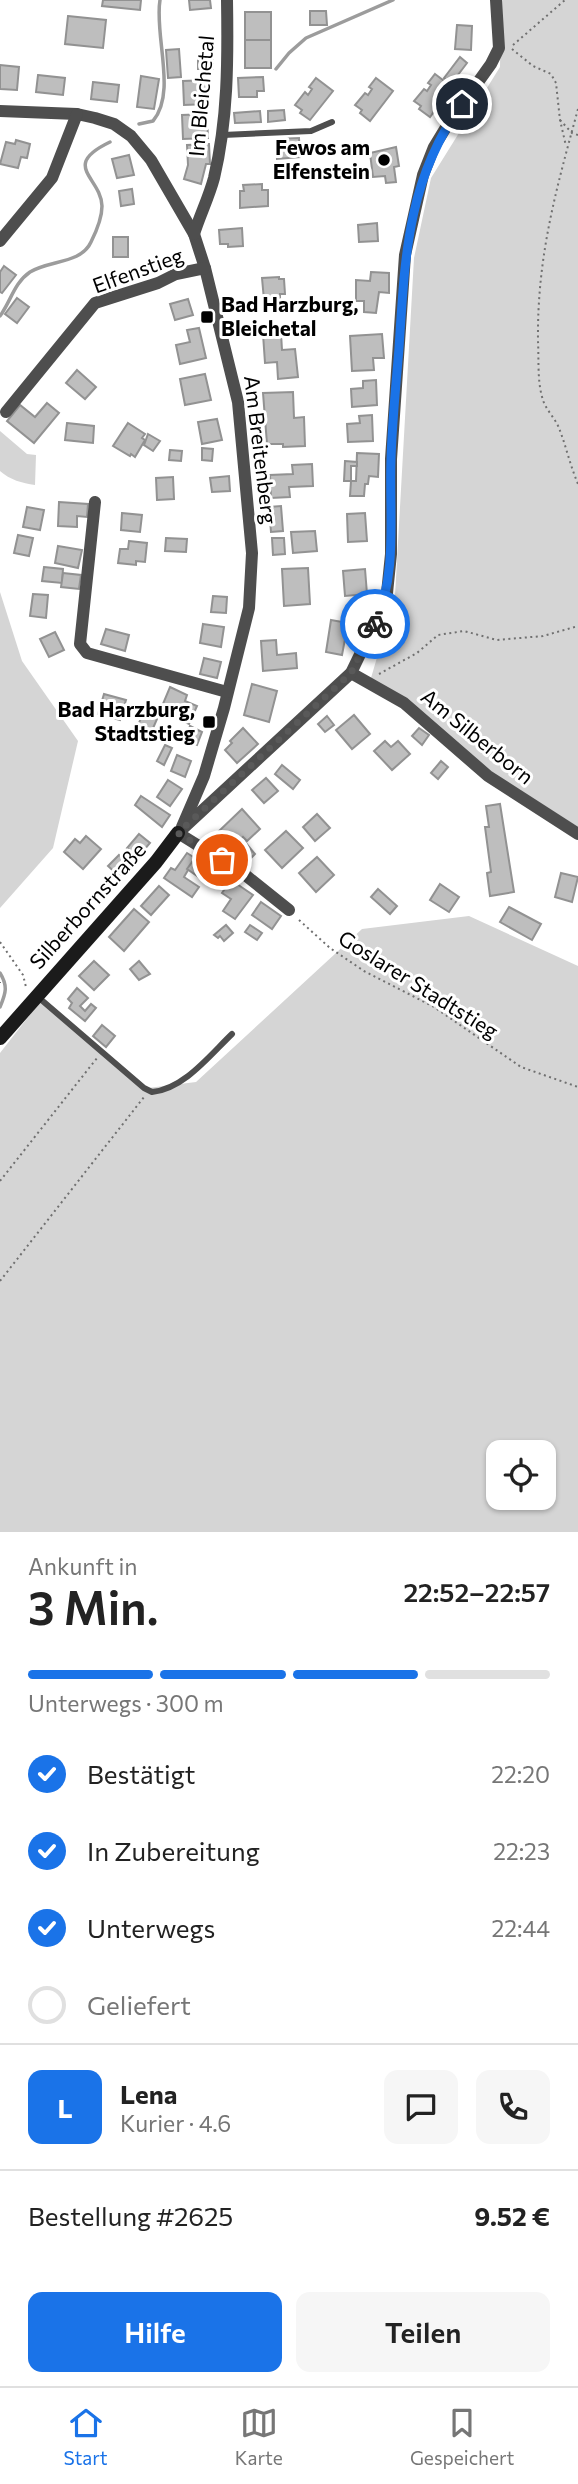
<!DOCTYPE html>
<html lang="de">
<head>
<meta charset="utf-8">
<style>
	:root { --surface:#fff; --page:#f6f6f6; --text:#222; --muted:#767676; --line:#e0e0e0; --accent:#1a73e8 }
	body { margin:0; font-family:Commissioner,sans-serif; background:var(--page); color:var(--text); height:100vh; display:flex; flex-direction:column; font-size:26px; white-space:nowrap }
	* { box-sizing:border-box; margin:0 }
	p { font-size:23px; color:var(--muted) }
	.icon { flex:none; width:38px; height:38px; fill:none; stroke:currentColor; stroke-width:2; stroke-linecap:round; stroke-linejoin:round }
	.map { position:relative; height:1532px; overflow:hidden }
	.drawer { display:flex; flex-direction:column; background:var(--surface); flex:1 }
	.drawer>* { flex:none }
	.controls { position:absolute; left:486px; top:1440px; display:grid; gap:14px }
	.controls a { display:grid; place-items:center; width:70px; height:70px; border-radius:14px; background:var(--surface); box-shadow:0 2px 5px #0004; font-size:35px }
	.pin { position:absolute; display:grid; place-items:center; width:60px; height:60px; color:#fff; margin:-30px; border:4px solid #fff; border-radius:50%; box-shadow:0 2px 7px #0007 }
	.courier { position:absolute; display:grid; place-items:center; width:70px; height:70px; margin:-35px; border:5px solid #1a73e8; border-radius:50%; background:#fff; color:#222; box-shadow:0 2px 9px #0007 }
	.overview em { font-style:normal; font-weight:600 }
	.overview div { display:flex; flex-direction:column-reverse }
	.overview { display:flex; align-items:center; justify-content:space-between; height:119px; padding:0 28px }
	h1 { font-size:46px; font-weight:600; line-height:52px }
	.bar { display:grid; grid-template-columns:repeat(4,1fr); gap:10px 7px; align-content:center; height:84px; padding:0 28px }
	.bar i { height:9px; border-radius:5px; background:var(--line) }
	.bar .current { background:var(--accent) }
	.bar p { grid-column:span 4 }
	.line { display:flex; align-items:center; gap:18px; padding:0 28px; border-top:2px solid var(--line) }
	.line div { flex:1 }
	.round { display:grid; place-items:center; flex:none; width:74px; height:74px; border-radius:14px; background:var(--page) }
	ol { padding:0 28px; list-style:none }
	li { display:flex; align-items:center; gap:21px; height:77px }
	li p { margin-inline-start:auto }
	li .icon { padding:7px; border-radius:50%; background:var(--accent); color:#fff; stroke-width:4 }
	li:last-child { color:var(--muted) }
	li i { width:38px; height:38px; border:4px solid var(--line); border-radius:50% }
	.cta { display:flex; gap:14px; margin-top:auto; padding:14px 28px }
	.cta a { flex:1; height:80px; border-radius:14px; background:var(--accent); color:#fff; font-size:28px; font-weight:600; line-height:80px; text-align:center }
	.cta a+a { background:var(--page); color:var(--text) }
	.tab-bar { display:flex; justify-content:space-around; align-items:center; height:98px; border-top:2px solid var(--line); background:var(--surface); font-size:19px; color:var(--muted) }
	.tab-bar a { display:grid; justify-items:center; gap:4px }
	.tab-bar .current { color:var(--accent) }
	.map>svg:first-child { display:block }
	.green { fill:#d5d5d5; fill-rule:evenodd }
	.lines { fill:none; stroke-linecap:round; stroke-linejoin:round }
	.stream { stroke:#9c9c9c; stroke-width:3.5 }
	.building { fill:#bebebe; stroke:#929292; stroke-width:2 }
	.path { stroke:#707070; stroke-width:2; stroke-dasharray:2 3.5; stroke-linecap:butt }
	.lane { stroke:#4e4e4e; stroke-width:6 }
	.street { stroke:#4e4e4e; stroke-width:12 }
	.secondary { stroke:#1b1b1b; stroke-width:14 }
	.done { stroke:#595959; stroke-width:7; stroke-dasharray:0 12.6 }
	.route { stroke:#1a73e8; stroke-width:9 }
	.poi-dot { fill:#000; stroke:#fff; stroke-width:2.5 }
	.labels { text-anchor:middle; stroke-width:6; stroke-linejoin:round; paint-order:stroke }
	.street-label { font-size:21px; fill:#000; stroke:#fff }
	.poi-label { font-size:21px; font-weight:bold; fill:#000; stroke:#fff; text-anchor:end }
</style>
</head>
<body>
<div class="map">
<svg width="578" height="1532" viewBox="0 0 578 1532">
	<rect width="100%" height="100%" fill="#fff"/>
	<g class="green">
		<polygon points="501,0 578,0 578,827 496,775 371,678 395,596 414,258 431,178 500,67"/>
		<path d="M0,431L27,454L36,455L35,485C22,483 10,480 0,471Z"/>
		<polygon points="0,592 22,661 78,741 53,848 0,908"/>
		<path d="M469,916L578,966V1532H0V1053L43,998L148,1088L196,1082L362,929ZM499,1452H544V1498H499Z"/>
	</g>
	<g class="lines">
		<g class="stream">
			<polyline points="276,69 289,53 306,38 393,0"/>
			<path d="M139,124L153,121C177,93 154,35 160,0"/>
			<path d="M0,316C11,301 14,283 30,272C49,260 81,264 91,242C96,232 102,218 102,206C101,177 60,166 110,142"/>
			<path d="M0,973C8,986 6,993 0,1007"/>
		</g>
	</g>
	<g class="building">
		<polygon points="103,0 141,0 140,10 102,6"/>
		<polygon points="189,0 210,0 211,8 190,10"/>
		<polygon points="310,11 326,11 327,25 310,25"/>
		<rect x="245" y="12" width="26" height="28"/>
		<polygon points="68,16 106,20 103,48 65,44"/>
		<polygon points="457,25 472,26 471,50 455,49"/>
		<rect x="245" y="40" width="26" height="28"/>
		<polygon points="179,49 181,77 168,78 166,50"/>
		<rect x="198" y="56" width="15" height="13"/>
		<polygon points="460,57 467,63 451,84 444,78"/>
		<polygon points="0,65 19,67 17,90 0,89"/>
		<polygon points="435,74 452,87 430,117 419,109 421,106 414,101 424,89 427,91 431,85 428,83"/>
		<polygon points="38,75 65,78 63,95 36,92"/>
		<polygon points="141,76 159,79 154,109 137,107"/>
		<polygon points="263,77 264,91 257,91 257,97 239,97 238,78"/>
		<polygon points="316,78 333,91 310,120 300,113 302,110 295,105 305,92 308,95 312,89 309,87"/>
		<polygon points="376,78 393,91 370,121 360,113 362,110 355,105 365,93 368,95 372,89 369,87"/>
		<polygon points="208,80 209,104 184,105 183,81"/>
		<polygon points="93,82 119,85 117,102 91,99"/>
		<polygon points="284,110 285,120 268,122 268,111"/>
		<polygon points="260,111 261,122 235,123 234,113"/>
		<polygon points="207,114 208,138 183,139 182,115"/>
		<polygon points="299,138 300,157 277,159 276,139"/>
		<polygon points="16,140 30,144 27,158 21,157 18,168 0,164 6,142 15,144"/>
		<polygon points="209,144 210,164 206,164 201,184 184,179 188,165 187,145"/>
		<polygon points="396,147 399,166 394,167 396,182 386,183 385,176 373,177 370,153"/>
		<polygon points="129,155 134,175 117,178 112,159"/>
		<polygon points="262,184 262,190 268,190 268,206 240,208 240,191 244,191 243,185"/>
		<polygon points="132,189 134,204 121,206 119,191"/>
		<polygon points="377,223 378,241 359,242 358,225"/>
		<polygon points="242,228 243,246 228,247 228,244 220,244 219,230"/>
		<rect x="113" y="237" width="15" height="20"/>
		<polygon points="4,266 16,275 2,293 0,292 0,272"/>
		<polygon points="371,272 389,273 389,293 379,292 376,313 364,312 364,301 356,301 356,280 370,281"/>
		<polygon points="279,277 279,279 284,279 285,294 280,294 280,299 264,300 262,278"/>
		<polygon points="17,298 29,307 17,323 5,314"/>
		<polygon points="188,299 193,315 175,320 170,304"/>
		<polygon points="199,328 206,358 180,364 176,345 190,342 187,330"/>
		<polygon points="281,333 282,350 295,349 298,377 278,379 277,362 265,363 263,334"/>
		<polygon points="382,334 384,358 373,358 374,370 352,371 350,336"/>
		<polygon points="77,370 96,387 85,399 66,383"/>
		<polygon points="205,374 211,400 185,405 180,379"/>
		<polygon points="376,380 377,405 352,407 351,389 363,388 363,381"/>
		<polygon points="293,392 294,418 304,417 305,446 283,447 283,444 267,444 263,393"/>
		<polygon points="47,403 59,413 34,443 7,421 20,405 35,417"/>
		<polygon points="372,415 373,441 348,442 347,424 360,423 359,416"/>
		<polygon points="217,419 222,440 202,444 198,422"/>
		<polygon points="67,423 94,426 93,443 65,440"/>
		<polygon points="128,423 145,434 142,438 145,440 135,457 131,454 130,456 113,446"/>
		<polygon points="148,434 160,441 153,451 144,445"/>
		<polygon points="202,448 213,449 212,461 202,460"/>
		<polygon points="170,450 182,451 181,461 169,460"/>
		<polygon points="357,453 379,454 378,477 369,476 368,484 365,484 364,496 350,496 351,481 356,481"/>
		<polygon points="345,461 357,462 357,466 351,466 351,481 344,481"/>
		<polygon points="312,464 313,486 289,487 290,497 271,498 270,475 293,474 292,465"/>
		<polygon points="229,476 230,491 212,492 210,478"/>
		<polygon points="173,477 174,499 157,500 156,478"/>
		<polygon points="59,502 88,504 87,517 77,516 77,527 58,526"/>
		<polygon points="281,506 283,531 271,532 269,507"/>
		<polygon points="27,507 44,510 40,530 23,527"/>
		<polygon points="122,513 142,515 140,532 121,530"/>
		<polygon points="365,513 367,541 348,542 347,514"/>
		<polygon points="315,531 317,551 293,553 291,532"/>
		<polygon points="18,535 33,538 29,556 14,553"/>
		<polygon points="166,538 187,539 186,552 165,551"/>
		<polygon points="272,538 284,538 285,554 273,555"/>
		<polygon points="129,541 147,543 145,562 136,561 136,565 118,563 120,549 128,549"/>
		<polygon points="58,546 82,550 78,568 55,563"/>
		<polygon points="44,567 63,569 62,583 42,581"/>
		<polygon points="308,568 310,604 284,606 282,569"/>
		<polygon points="365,569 367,594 345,596 343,571"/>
		<polygon points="63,573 81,575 79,589 61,587"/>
		<polygon points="33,594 48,595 46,618 30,616"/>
		<polygon points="213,596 227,597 226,613 211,612"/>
		<polygon points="331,620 348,623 342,655 326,652"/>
		<polygon points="203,624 224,627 221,647 200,643"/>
		<polygon points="106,629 129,635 125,651 101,644"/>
		<polygon points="55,632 64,650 49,657 40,639"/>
		<polygon points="276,640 277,655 296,653 297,668 263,671 261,641"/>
		<polygon points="204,658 221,662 217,678 200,674"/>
		<polygon points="252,684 277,691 269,722 244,715"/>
		<polygon points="170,687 187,695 185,701 197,706 189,724 160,711"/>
		<polygon points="104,694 126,700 120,720 98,714"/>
		<polygon points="143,713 157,719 151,733 137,728"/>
		<polygon points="354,715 370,734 352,749 336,730"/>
		<polygon points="327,716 334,725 325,732 318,724"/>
		<polygon points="190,726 202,732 197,745 185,740"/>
		<polygon points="243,728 258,744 237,763 225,750 232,743 230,741"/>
		<polygon points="419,728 429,735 422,745 412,736"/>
		<polygon points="385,741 391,747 398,741 410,754 392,770 374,751"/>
		<polygon points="165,745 172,748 164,765 157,761"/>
		<polygon points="177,755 191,761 185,777 171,771"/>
		<polygon points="441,761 448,767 438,779 431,773"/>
		<polygon points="282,765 300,780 293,789 275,774"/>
		<polygon points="266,778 278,791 264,803 252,790"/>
		<polygon points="168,780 182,789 170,806 157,797"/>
		<polygon points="141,796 170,815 162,827 135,805"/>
		<polygon points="500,804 514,892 490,896 487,873 491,872 485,827 489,827 486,806"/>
		<polygon points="242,809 260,829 247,841 243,837 233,847 218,832"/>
		<polygon points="317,814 330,828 315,841 303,827"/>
		<polygon points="286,831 303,848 282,868 265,850"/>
		<polygon points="139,834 150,843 138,857 127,848"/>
		<polygon points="86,836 101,849 83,869 64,852 75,839 80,843"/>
		<polygon points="245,842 255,854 246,863 235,851"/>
		<polygon points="187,853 195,858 184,877 199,887 192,897 164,878 171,868 175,870"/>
		<polygon points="119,855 130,865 119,876 108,866"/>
		<polygon points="197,855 219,869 209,884 187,869"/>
		<polygon points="317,857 334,875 316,892 299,873"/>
		<polygon points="561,873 578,877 572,902 555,897"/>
		<polygon points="231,880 253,895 235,919 223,911 231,899 222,893"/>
		<polygon points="440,884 459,897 449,912 430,900"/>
		<polygon points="159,886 169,895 151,915 141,906"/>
		<polygon points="378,889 397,906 390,914 371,897"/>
		<polygon points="261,902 281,916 272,929 252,915"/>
		<polygon points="509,907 541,924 532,940 500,922"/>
		<polygon points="134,909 149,922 124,951 109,937"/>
		<polygon points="226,925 233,933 224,941 220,936 218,938 214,935"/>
		<polygon points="250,925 262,933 257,940 245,932"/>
		<polygon points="94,961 109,975 94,990 79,976"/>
		<polygon points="139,961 150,974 139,980 130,969"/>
		<polygon points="77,988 88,998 80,1006 85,1011 91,1004 96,1008 85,1021 69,1008 72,1003 68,999"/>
		<polygon points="102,1025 115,1036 106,1047 93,1036"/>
	</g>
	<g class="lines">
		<g class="path">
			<polyline points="513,45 565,0"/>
			<polyline points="512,49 533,66 551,74 556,83 560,120 566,146"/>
			<path d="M578,109C556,190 537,256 538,341C539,360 537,382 543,400C546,410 555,418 559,428C566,446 570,465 578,484"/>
			<polyline points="560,120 572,133 578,135"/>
			<polyline points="379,674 417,653 438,635 464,631 497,640 543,636 578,626"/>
			<polyline points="299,920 330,948 364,971 434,1007 521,1067 578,1087"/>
			<polyline points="0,942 23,975 26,987"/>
			<polyline points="0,982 0,983"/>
			<polyline points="0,1181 97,1058"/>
			<polyline points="0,1281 144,1097"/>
		</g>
		<g class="lane">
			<polyline points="223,135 311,131 332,122"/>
			<path d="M38,997L144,1088L152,1092C184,1089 210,1055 232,1034"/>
		</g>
		<g class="street">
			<polyline points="0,111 77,114 95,118 114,124 131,136 151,160 194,234 205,268 238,402 252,553 249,608 224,708 204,776 182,827"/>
			<path d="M194,234C200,215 209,197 214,178C228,119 228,60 227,0"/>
			<polyline points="0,241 52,178 77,114"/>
			<polyline points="6,412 95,303 158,283 176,274 205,268"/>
			<polyline points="95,502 80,644 87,653 227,692"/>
			<polyline points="351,673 404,703 488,776 578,834"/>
			<polyline points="178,833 351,673 380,613 387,593 391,554 391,459 405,255 423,175 434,147 448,124 491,64 499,48 496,0"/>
			<polyline points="178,833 244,874 289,910"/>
		</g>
		<polyline class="secondary" points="0,1038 156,862 178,833"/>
	</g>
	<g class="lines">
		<polyline class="done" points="222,860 178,833 351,673 375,624"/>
		<path class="route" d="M375,624C398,573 389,515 391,460C392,423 396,385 399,348C405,258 407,180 462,104"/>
	</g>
	<g class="poi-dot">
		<circle cx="384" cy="160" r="7"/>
		<rect x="200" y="310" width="14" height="14" rx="3.5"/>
		<rect x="202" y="715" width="14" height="14" rx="3.5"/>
	</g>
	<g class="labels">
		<g class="street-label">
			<text transform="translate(202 96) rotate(-85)" y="7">Im Bleichetal</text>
			<text transform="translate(138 271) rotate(-20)" y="7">Elfenstieg</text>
			<text transform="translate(260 450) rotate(83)" y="7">Am Breitenberg</text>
			<text transform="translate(477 737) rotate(39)" y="7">Am Silberborn</text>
			<text transform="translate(88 906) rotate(-48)" y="7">Silberbornstraße</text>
			<text transform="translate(418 985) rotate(32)" y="7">Goslarer Stadtstieg</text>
		</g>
		<g class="poi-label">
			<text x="370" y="155">Fewos am<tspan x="370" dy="24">Elfenstein</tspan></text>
			<text x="221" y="312" text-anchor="start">Bad Harzburg,<tspan x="221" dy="24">Bleichetal</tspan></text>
			<text x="195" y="717">Bad Harzburg,<tspan x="195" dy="24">Stadtstieg</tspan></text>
		</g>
	</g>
</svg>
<div class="controls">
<a><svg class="icon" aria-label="locate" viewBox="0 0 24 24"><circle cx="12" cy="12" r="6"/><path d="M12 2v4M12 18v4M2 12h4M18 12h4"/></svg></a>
</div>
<div class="pin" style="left:222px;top:860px;background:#ea580c"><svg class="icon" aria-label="bag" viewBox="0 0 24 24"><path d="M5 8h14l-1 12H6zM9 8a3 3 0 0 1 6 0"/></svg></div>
<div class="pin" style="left:462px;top:104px;background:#1f2937"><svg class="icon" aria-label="home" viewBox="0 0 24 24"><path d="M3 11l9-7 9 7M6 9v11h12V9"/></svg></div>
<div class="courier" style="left:375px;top:624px"><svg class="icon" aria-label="bike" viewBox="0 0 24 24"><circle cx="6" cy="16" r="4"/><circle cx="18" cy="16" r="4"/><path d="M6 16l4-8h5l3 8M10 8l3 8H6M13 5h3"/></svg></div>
</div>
<section class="drawer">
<div class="overview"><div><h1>3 Min.</h1><p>Ankunft in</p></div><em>22:52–22:57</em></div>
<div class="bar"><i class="current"></i><i class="current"></i><i class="current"></i><i></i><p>Unterwegs · 300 m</p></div>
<ol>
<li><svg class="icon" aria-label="check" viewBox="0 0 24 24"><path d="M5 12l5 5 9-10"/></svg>Bestätigt<p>22:20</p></li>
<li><svg class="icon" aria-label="check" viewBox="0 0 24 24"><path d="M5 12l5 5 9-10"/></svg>In Zubereitung<p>22:23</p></li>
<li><svg class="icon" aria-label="check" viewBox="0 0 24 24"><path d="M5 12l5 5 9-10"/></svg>Unterwegs<p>22:44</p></li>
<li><i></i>Geliefert</li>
</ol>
<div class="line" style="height:126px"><b class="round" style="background:var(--accent);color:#fff">L</b><div><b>Lena</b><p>Kurier · 4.6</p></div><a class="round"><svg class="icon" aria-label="chat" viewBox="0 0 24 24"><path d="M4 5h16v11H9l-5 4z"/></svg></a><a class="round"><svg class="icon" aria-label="phone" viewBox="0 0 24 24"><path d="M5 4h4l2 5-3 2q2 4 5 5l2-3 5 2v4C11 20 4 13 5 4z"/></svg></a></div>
<div class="line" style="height:91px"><div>Bestellung #2625</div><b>9.52 €</b></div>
<div class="cta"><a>Hilfe</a><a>Teilen</a></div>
</section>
<nav class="tab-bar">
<a class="current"><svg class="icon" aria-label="home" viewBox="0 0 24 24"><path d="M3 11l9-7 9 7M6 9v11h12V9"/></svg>Start</a>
<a><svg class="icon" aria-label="map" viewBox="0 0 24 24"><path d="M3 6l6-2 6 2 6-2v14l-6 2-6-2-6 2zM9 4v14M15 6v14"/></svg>Karte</a>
<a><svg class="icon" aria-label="saved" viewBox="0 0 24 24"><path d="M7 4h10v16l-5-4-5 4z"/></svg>Gespeichert</a>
</nav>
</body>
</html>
